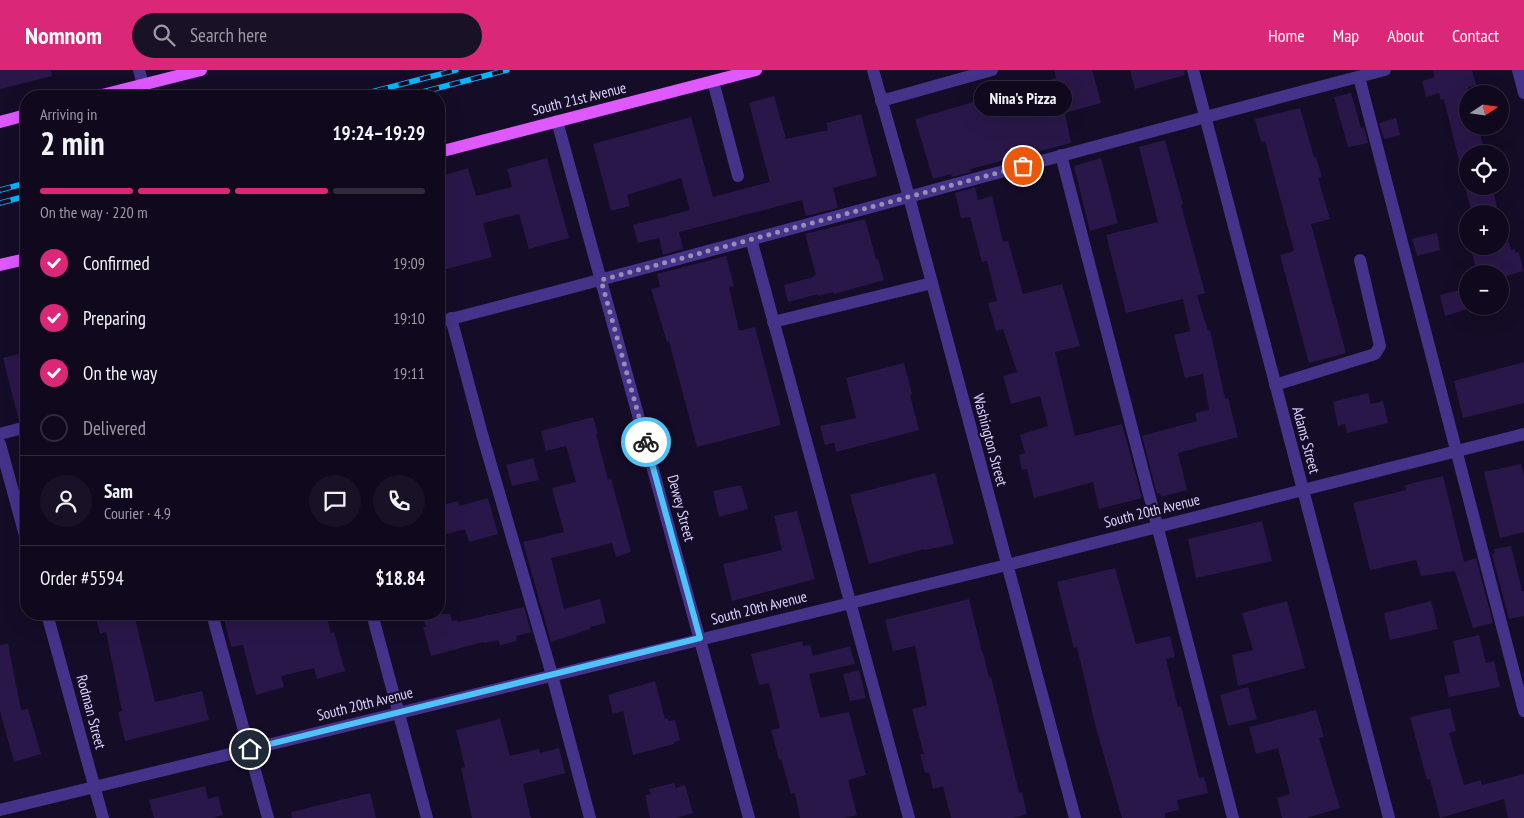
<!DOCTYPE html>
<html lang="en">
<head>
<meta charset="utf-8">
<style>
	:root { --surface:#10091d; --page:#191226; --text:#f1f3f6; --muted:#9c9aa4; --line:#302a3b; --accent:#db2777 }
	body { margin:0; font-family:"PT Sans Narrow",sans-serif; background:var(--page); color:var(--text); height:100vh; display:flex; flex-direction:column; font-size:19px; white-space:nowrap }
	* { box-sizing:border-box; margin:0 }
	p { font-size:16px; color:var(--muted) }
	.icon { flex:none; width:28px; height:28px; fill:none; stroke:currentColor; stroke-width:2; stroke-linecap:round; stroke-linejoin:round }
	.map { position:relative; flex:1; overflow:hidden }
	.sheet { position:absolute; left:20px; top:20px; width:425px; height:530px; display:flex; flex-direction:column; background:var(--surface); border-radius:20px; box-shadow:0 5px 20px #0002,0 0 0 1px var(--line) }
	.sheet>* { flex:none }
	.needle { width:32px; rotate:77deg }
	.buttons { position:absolute; left:1459px; top:15px; display:grid; gap:10px }
	.buttons a { display:grid; place-items:center; width:50px; height:50px; border-radius:50%; background:var(--surface); box-shadow:0 5px 20px #0002,0 0 0 1px var(--line); font-size:25px }
	.pin { position:absolute; display:grid; place-items:center; width:42px; height:42px; color:#fff; margin:-21px; border:2px solid #fff; border-radius:50%; box-shadow:0 1px 5px #0007 }
	.courier { position:absolute; display:grid; place-items:center; width:50px; height:50px; margin:-25px; border:4px solid #4fc3f7; border-radius:50%; background:#fff; color:#222; box-shadow:0 1px 6px #0007 }
	.bubble { position:absolute; height:35px; border-radius:18px; background:var(--surface); box-shadow:0 5px 20px #0002,0 0 0 1px var(--line); font-size:16px; font-weight:700; line-height:35px; text-align:center }
	.summary em { font-style:normal; font-weight:700 }
	.summary div { display:flex; flex-direction:column-reverse }
	.summary { display:flex; align-items:center; justify-content:space-between; height:85px; padding:0 20px }
	h1 { font-size:32px; font-weight:700; line-height:38px }
	.bar { display:grid; grid-template-columns:repeat(4,1fr); gap:8px 5px; align-content:center; height:60px; padding:0 20px }
	.bar i { height:6px; border-radius:4px; background:var(--line) }
	.bar .current { background:var(--accent) }
	.bar p { grid-column:span 4 }
	.line { display:flex; align-items:center; gap:12px; padding:0 20px; border-top:1px solid var(--line) }
	.line div { flex:1 }
	.round { display:grid; place-items:center; flex:none; width:52px; height:52px; border-radius:26px; background:var(--page) }
	ol { padding:0 20px; list-style:none }
	li { display:flex; align-items:center; gap:15px; height:55px }
	li p { margin-inline-start:auto }
	li .icon { padding:5px; border-radius:50%; background:var(--accent); color:#fff; stroke-width:4 }
	li:last-child { color:var(--muted) }
	li i { width:28px; height:28px; border:2px solid var(--line); border-radius:50% }
	header { display:flex; align-items:center; gap:30px; box-sizing:border-box; height:70px; padding:0 25px; background:var(--accent); color:#fff }
	header strong { font-size:24px }
	nav { display:flex; gap:28px; margin-inline-start:auto; font-size:18px }
	.search { width:350px; height:45px; background:var(--page); display:flex; align-items:center; gap:12px; box-sizing:border-box; padding:0 18px; border-radius:28px; color:var(--muted); font-size:19px }
	.map>svg:first-child { display:block }
	.building { fill:#2a1749 }
	.lines { fill:none; stroke-linecap:round; stroke-linejoin:round }
	.minor { stroke:#45338a; stroke-width:12 }
	.major { stroke:#de59ff; stroke-width:12 }
	.rail-casing { stroke:#00b8fd; stroke-width:5.5 }
	.rail { stroke:#150c27; stroke-width:4; stroke-dasharray:11; stroke-linecap:butt }
	.done { stroke:#988db3; stroke-width:5; stroke-dasharray:0 9 }
	.route { stroke:#4fc3f7; stroke-width:6 }
	.labels { text-anchor:middle; stroke-width:4.5; stroke-linejoin:round; paint-order:stroke }
	.street-label { font-size:15px; fill:#dfd2ff; stroke:#150c27 }
</style>
</head>
<body>
<header>
<strong>Nomnom</strong>
<div class="search"><svg class="icon" aria-label="search" viewBox="0 0 24 24"><circle cx="10" cy="10" r="6"/><path d="M15 15l6 6"/></svg>Search here</div>
<nav><a>Home</a><a>Map</a><a>About</a><a>Contact</a></nav>
</header>
<div class="map">
<svg width="1524" height="748" viewBox="0 0 1524 748">
	<rect width="100%" height="100%" fill="#150c27"/>
	<g class="building">
		<polygon points="0,0 51,0 52,6 0,19"/>
		<polygon points="1054,0 1092,0 1101,33 1065,43 1071,73 970,99 971,102 952,107 951,104 933,109 915,49 1056,8"/>
		<polygon points="1130,0 1184,0 1185,5 1135,19"/>
		<polygon points="1433,0 1472,0 1476,15 1468,17 1468,56 1478,56 1484,79 1468,83 1468,98 1461,99 1444,29 1441,30 1439,23 1426,27 1422,11 1435,7"/>
		<polygon points="1351,23 1361,58 1364,57 1368,73 1348,77 1334,27"/>
		<polygon points="774,26 786,69 828,60 826,53 861,44 877,106 833,118 838,138 806,146 802,130 679,162 683,179 663,185 659,168 638,173 633,155 690,140 681,108 627,125 630,136 611,141 593,74 691,47 713,127 770,112 749,33"/>
		<polygon points="1300,38 1314,87 1316,87 1322,107 1318,108 1330,149 1311,154 1346,283 1309,293 1280,185 1294,181 1265,71 1261,72 1255,49"/>
		<polygon points="1396,48 1400,65 1384,69 1379,53"/>
		<polygon points="1165,70 1183,134 1181,135 1205,223 1197,225 1208,261 1210,260 1225,329 1228,328 1238,367 1178,383 1187,420 1161,427 1160,423 1157,424 1142,366 1197,351 1195,343 1209,340 1203,304 1185,308 1174,265 1190,261 1183,229 1126,243 1106,165 1158,152 1139,77"/>
		<polygon points="547,88 569,168 529,179 519,144 483,153 492,187 439,201 439,107 468,98 476,126 512,117 507,99"/>
		<polygon points="1101,88 1118,153 1090,161 1074,96"/>
		<polygon points="1465,116 1492,116 1497,137 1495,138 1497,144 1472,144"/>
		<polygon points="975,117 978,130 992,126 1003,172 1008,171 1023,224 1062,214 1080,276 1055,282 1075,366 1122,354 1142,428 1099,439 1093,412 1034,428 1027,399 1022,400 1019,385 1025,383 1020,365 1048,356 1040,326 1011,334 1003,306 1017,302 1003,259 996,261 988,233 997,231 987,191 982,192 970,147 961,148 955,123"/>
		<polygon points="865,149 876,189 878,189 884,210 834,224 833,222 818,226 818,224 788,232 784,215 813,207 813,206 816,205 805,164"/>
		<polygon points="1437,163 1440,180 1417,186 1412,169"/>
		<polygon points="1509,172 1511,180 1515,179 1516,183 1519,182 1523,201 1500,208 1500,204 1477,204 1472,183"/>
		<polygon points="726,186 734,216 729,217 739,261 755,257 781,355 697,377 669,271 667,272 651,219 660,217 657,204"/>
		<polygon points="1468,218 1468,239 1445,246 1440,225"/>
		<polygon points="26,282 26,349 19,351 3,288"/>
		<polygon points="1524,292 1524,333 1463,348 1454,311"/>
		<polygon points="904,293 912,324 910,325 919,360 836,382 834,373 825,375 820,356 856,348 846,308"/>
		<polygon points="1368,323 1371,334 1383,331 1388,353 1347,363 1345,354 1338,356 1333,332"/>
		<polygon points="593,347 598,364 596,364 608,410 611,409 631,482 616,487 612,473 551,488 564,539 600,529 606,553 590,557 590,559 551,572 523,472 564,462 552,418 576,412 566,376 546,381 541,361"/>
		<polygon points="533,388 539,410 512,416 506,395"/>
		<polygon points="1521,394 1524,406 1524,462 1500,468 1484,402"/>
		<polygon points="935,403 954,474 925,480 924,479 869,494 850,425"/>
		<polygon points="1443,406 1464,492 1476,488 1493,553 1473,558 1455,501 1421,506 1416,490 1370,500 1353,433 1406,420 1405,415"/>
		<polygon points="741,415 748,439 719,447 713,421"/>
		<polygon points="488,428 498,464 469,472 465,459 439,466 439,436 458,431 459,436"/>
		<polygon points="797,441 815,509 732,531 723,494 782,480 774,446"/>
		<polygon points="1262,451 1272,491 1196,508 1188,469"/>
		<polygon points="1511,476 1522,521 1524,521 1524,546 1509,549 1492,484 1495,483 1494,479"/>
		<polygon points="1115,498 1136,574 1170,566 1175,587 1166,589 1178,637 1181,636 1199,708 1204,707 1208,723 1177,730 1179,740 1165,743 1165,748 1122,748 1096,658 1077,577 1074,578 1057,512"/>
		<polygon points="969,529 982,582 983,582 989,608 991,607 1019,723 1022,722 1027,744 1013,748 951,748 943,716 933,719 929,702 925,703 920,684 924,684 912,639 927,635 915,576 893,581 885,550"/>
		<polygon points="1287,531 1305,598 1238,616 1232,585 1253,580 1242,543"/>
		<polygon points="1431,531 1438,559 1390,570 1384,543"/>
		<polygon points="524,537 531,562 516,566 517,571 500,575 498,570 484,573 483,572 431,586 423,557 426,557 422,544 450,544 452,551 457,550 458,552"/>
		<polygon points="95,544 134,544 155,632 202,621 209,650 125,671 118,642 122,641 106,562 100,564"/>
		<polygon points="244,544 326,544 331,563 334,562 345,601 317,609 314,598 281,606 284,617 256,625 243,575 231,577 224,549"/>
		<polygon points="1479,565 1486,593 1494,591 1500,617 1449,627 1444,606 1460,603 1453,571"/>
		<polygon points="802,571 803,576 810,575 813,586 850,576 855,594 809,604 820,648 849,642 866,705 848,710 857,745 845,748 800,748 795,723 791,724 781,689 779,690 771,660 780,658 769,613 759,615 751,584"/>
		<polygon points="8,574 21,640 28,639 41,684 14,692 0,641 0,575"/>
		<polygon points="859,600 866,628 850,631 843,604"/>
		<polygon points="655,611 665,649 668,648 668,651 675,650 680,670 674,672 674,674 633,685 623,641 613,644 608,625"/>
		<polygon points="1248,617 1257,649 1228,656 1220,625"/>
		<polygon points="1450,638 1456,661 1449,663 1464,715 1481,710 1482,715 1524,704 1524,748 1508,748 1504,729 1440,748 1430,709 1427,710 1410,647"/>
		<polygon points="1316,640 1324,667 1319,668 1340,738 1306,748 1282,748 1277,728 1290,724 1278,678 1256,684 1249,657"/>
		<polygon points="500,649 510,686 539,679 540,683 559,678 565,703 523,714 531,748 472,748 461,698 465,697 456,660"/>
		<polygon points="674,713 676,718 685,715 693,743 676,748 650,748 645,725 651,724 649,719"/>
		<polygon points="205,716 208,729 218,726 223,745 212,748 154,748 149,730"/>
		<polygon points="370,723 376,748 292,748 291,742"/>
	</g>
	<g class="lines">
		<g class="minor">
			<polyline points="139,0 143,15"/>
			<polyline points="873,0 909,127 1075,748"/>
			<polyline points="1193,0 1389,748"/>
			<polyline points="1518,0 1524,23"/>
			<polyline points="1359,7 1524,641"/>
			<polyline points="713,11 738,106"/>
			<polyline points="881,31 992,0"/>
			<polyline points="557,51 749,748"/>
			<polyline points="1061,85 1233,748"/>
			<polyline points="751,169 909,748"/>
			<polyline points="451,248 482,364 552,605 590,748"/>
			<path d="M439,252C755,171 1069,81 1385,0"/>
			<polyline points="773,252 932,213"/>
			<polyline points="1275,315 1375,284 1380,276 1360,190"/>
			<polyline points="0,364 26,357"/>
			<polyline points="0,374 26,469"/>
			<polyline points="47,544 103,748"/>
			<polyline points="212,544 268,748"/>
			<polyline points="372,544 427,748"/>
			<polyline points="0,740 1007,495 1524,364"/>
		</g>
		<g class="major">
			<polyline points="98,26 201,0"/>
			<polyline points="0,52 26,45"/>
			<polyline points="439,82 756,0"/>
			<polyline points="0,195 26,189"/>
		</g>
		<defs>
			<g id="rail">
				<polyline points="356,26 456,0"/>
				<polyline points="407,26 507,0"/>
				<polyline points="0,120 26,113"/>
				<polyline points="0,133 26,126"/>
			</g>
		</defs>
		<use href="#rail" class="rail-casing"/>
		<use href="#rail" class="rail"/>
	</g>
	<g class="lines">
		<polyline class="done" points="646,372 601,210 1023,96"/>
		<polyline class="route" points="250,679 700,568 646,372"/>
	</g>
	<g class="labels">
		<g class="street-label">
			<text transform="translate(579 29) rotate(-14)" y="5">South 21st Avenue</text>
			<text transform="translate(990 370) rotate(75)" y="5">Washington Street</text>
			<text transform="translate(1306 370) rotate(75)" y="5">Adams Street</text>
			<text transform="translate(681 438) rotate(75)" y="5">Dewey Street</text>
			<text transform="translate(1152 441) rotate(-14)" y="5">South 20th Avenue</text>
			<text transform="translate(759 538) rotate(-14)" y="5">South 20th Avenue</text>
			<text transform="translate(365 634) rotate(-14)" y="5">South 20th Avenue</text>
			<text transform="translate(91 642) rotate(75)" y="5">Rodman Street</text>
		</g>
	</g>
</svg>
<div class="buttons">
<a><svg class="needle" viewBox="-14 -14 28 28"><path d="M0-13l5 13h-10z" fill="#e53935"/><path d="M0 13l5-13h-10z" fill="#9c9aa4"/></svg></a>
<a><svg class="icon" aria-label="locate" viewBox="0 0 24 24"><circle cx="12" cy="12" r="6"/><path d="M12 2v4M12 18v4M2 12h4M18 12h4"/></svg></a>
<a>+</a>
<a>−</a>
</div>
<div class="pin" style="left:1023px;top:96px;background:#ea580c"><svg class="icon" aria-label="bag" viewBox="0 0 24 24"><path d="M5 8h14l-1 12H6zM9 8a3 3 0 0 1 6 0"/></svg></div>
<div class="pin" style="left:250px;top:679px;background:#1f2937"><svg class="icon" aria-label="home" viewBox="0 0 24 24"><path d="M3 11l9-7 9 7M6 9v11h12V9"/></svg></div>
<div class="courier" style="left:646px;top:372px"><svg class="icon" aria-label="bike" viewBox="0 0 24 24"><circle cx="6" cy="16" r="4"/><circle cx="18" cy="16" r="4"/><path d="M6 16l4-8h5l3 8M10 8l3 8H6M13 5h3"/></svg></div>
<div class="bubble" style="left:974px;top:11px;width:98px">Nina's Pizza</div>
<section class="sheet">
<div class="summary"><div><h1>2 min</h1><p>Arriving in</p></div><em>19:24–19:29</em></div>
<div class="bar"><i class="current"></i><i class="current"></i><i class="current"></i><i></i><p>On the way · 220 m</p></div>
<ol>
<li><svg class="icon" aria-label="check" viewBox="0 0 24 24"><path d="M5 12l5 5 9-10"/></svg>Confirmed<p>19:09</p></li>
<li><svg class="icon" aria-label="check" viewBox="0 0 24 24"><path d="M5 12l5 5 9-10"/></svg>Preparing<p>19:10</p></li>
<li><svg class="icon" aria-label="check" viewBox="0 0 24 24"><path d="M5 12l5 5 9-10"/></svg>On the way<p>19:11</p></li>
<li><i></i>Delivered</li>
</ol>
<div class="line" style="height:90px"><a class="round"><svg class="icon" aria-label="person" viewBox="0 0 24 24"><circle cx="12" cy="8" r="4"/><path d="M4 21q1-7 8-7t8 7"/></svg></a><div><b>Sam</b><p>Courier · 4.9</p></div><a class="round"><svg class="icon" aria-label="chat" viewBox="0 0 24 24"><path d="M4 5h16v11H9l-5 4z"/></svg></a><a class="round"><svg class="icon" aria-label="phone" viewBox="0 0 24 24"><path d="M5 4h4l2 5-3 2q2 4 5 5l2-3 5 2v4C11 20 4 13 5 4z"/></svg></a></div>
<div class="line" style="height:65px"><div>Order #5594</div><b>$18.84</b></div>
</section>
</div>
</body>
</html>
